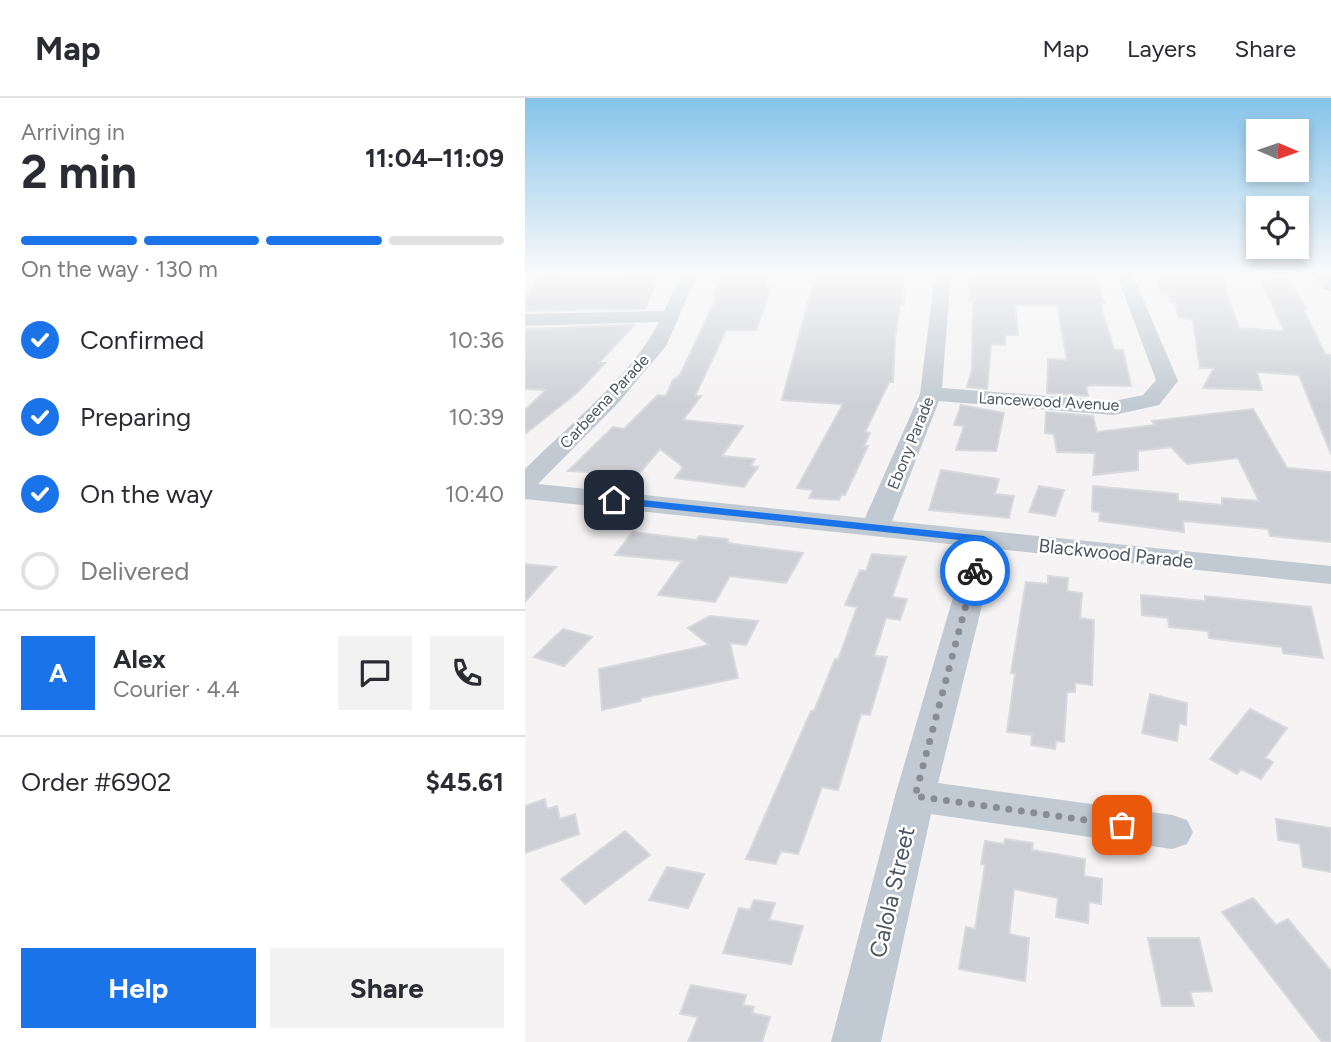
<!DOCTYPE html>
<html lang="en">
<head>
<meta charset="utf-8">
<style>
	:root { --surface:#fff; --page:#f2f2f3; --text:#2b2b33; --muted:#7c7c81; --line:#e1e1e2; --accent:#1a73e8 }
	body { margin:0; font-family:Figtree,sans-serif; background:var(--page); color:var(--text); height:100vh; display:flex; flex-direction:column; font-size:26px; white-space:nowrap }
	* { box-sizing:border-box; margin:0 }
	p { font-size:23px; color:var(--muted) }
	.icon { flex:none; width:38px; height:38px; fill:none; stroke:currentColor; stroke-width:2; stroke-linecap:round; stroke-linejoin:round }
	.map { position:relative; flex:1; overflow:hidden }
	.details { display:flex; flex-direction:column; background:var(--surface); width:525px }
	.details>* { flex:none }
	.needle { width:46px; rotate:92deg }
	.fabs { position:absolute; left:721px; top:21px; display:grid; gap:14px }
	.fabs a { display:grid; place-items:center; width:63px; height:63px; border-radius:0px; background:var(--surface); box-shadow:0 4px 10px #0003; font-size:35px }
	.pin { position:absolute; display:grid; place-items:center; width:60px; height:60px; color:#fff; margin:-30px; border-radius:14px; box-shadow:0 4px 10px #0006 }
	.courier { position:absolute; display:grid; place-items:center; width:70px; height:70px; margin:-35px; border:5px solid #1a73e8; border-radius:50%; background:#fff; color:#222; box-shadow:0 2px 9px #0007 }
	.headline em { font-style:normal; font-weight:700 }
	.headline div { display:flex; flex-direction:column-reverse }
	.headline { display:flex; align-items:center; justify-content:space-between; height:119px; padding:0 21px }
	h1 { font-size:46px; font-weight:700; line-height:52px }
	.bar { display:grid; grid-template-columns:repeat(4,1fr); gap:10px 7px; align-content:center; height:84px; padding:0 21px }
	.bar i { height:9px; border-radius:5px; background:var(--line) }
	.bar .on { background:var(--accent) }
	.bar p { grid-column:span 4 }
	.line { display:flex; align-items:center; gap:18px; padding:0 21px; border-top:2px solid var(--line) }
	.line div { flex:1 }
	.round { display:grid; place-items:center; flex:none; width:74px; height:74px; border-radius:0px; background:var(--page) }
	ol { padding:0 21px; list-style:none }
	li { display:flex; align-items:center; gap:21px; height:77px }
	li p { margin-inline-start:auto }
	li .icon { padding:7px; border-radius:50%; background:var(--accent); color:#fff; stroke-width:4 }
	li:last-child { color:var(--muted) }
	li i { width:38px; height:38px; border:4px solid var(--line); border-radius:50% }
	.cta { display:flex; gap:14px; margin-top:auto; padding:14px 21px }
	.cta a { flex:1; height:80px; border-radius:0px; background:var(--accent); color:#fff; font-size:28px; font-weight:700; line-height:80px; text-align:center }
	.cta a+a { background:var(--page); color:var(--text) }
	header { display:flex; align-items:center; gap:42px; box-sizing:border-box; height:98px; padding:0 35px; background:var(--surface); border-bottom:2px solid var(--line) }
	header strong { font-size:33px }
	nav { display:flex; gap:38px; margin-inline-start:auto; font-size:24px }
	main { display:flex; flex:1; min-height:0 }
	.map>svg:first-child { display:block }
	.building { fill:#cdcfd5; stroke:#d7d9de; stroke-width:2 }
	.lines { fill:none; stroke-linecap:round; stroke-linejoin:round }
	.street { fill:#c1cad2; fill-rule:evenodd }
	.primary { fill:#b3c2d1; fill-rule:evenodd }
	.route { fill:#1a73e8 }
	.done { stroke:#868d94; stroke-width:7; stroke-dasharray:0 12.6 }
	.labels { text-anchor:middle; stroke-width:5; stroke-linejoin:round; paint-order:stroke }
	.far-street-label { font-size:16px; fill:#4a5661; stroke:#fff }
	.street-label { font-size:19px; fill:#4a5661; stroke:#fff }
	.near-street-label { font-size:23px; fill:#4a5661; stroke:#fff }
</style>
</head>
<body>
<header>
<strong>Map</strong>
<nav><a>Map</a><a>Layers</a><a>Share</a></nav>
</header>
<main>
<section class="details">
<div class="headline"><div><h1>2 min</h1><p>Arriving in</p></div><em>11:04–11:09</em></div>
<div class="bar"><i class="on"></i><i class="on"></i><i class="on"></i><i></i><p>On the way · 130 m</p></div>
<ol>
<li><svg class="icon" aria-label="check" viewBox="0 0 24 24"><path d="M5 12l5 5 9-10"/></svg>Confirmed<p>10:36</p></li>
<li><svg class="icon" aria-label="check" viewBox="0 0 24 24"><path d="M5 12l5 5 9-10"/></svg>Preparing<p>10:39</p></li>
<li><svg class="icon" aria-label="check" viewBox="0 0 24 24"><path d="M5 12l5 5 9-10"/></svg>On the way<p>10:40</p></li>
<li><i></i>Delivered</li>
</ol>
<div class="line" style="height:126px"><b class="round" style="background:var(--accent);color:#fff">A</b><div><b>Alex</b><p>Courier · 4.4</p></div><a class="round"><svg class="icon" aria-label="chat" viewBox="0 0 24 24"><path d="M4 5h16v11H9l-5 4z"/></svg></a><a class="round"><svg class="icon" aria-label="phone" viewBox="0 0 24 24"><path d="M5 4h4l2 5-3 2q2 4 5 5l2-3 5 2v4C11 20 4 13 5 4z"/></svg></a></div>
<div class="line" style="height:91px"><div>Order #6902</div><b>$45.61</b></div>
<div class="cta"><a>Help</a><a>Share</a></div>
</section>
<div class="map">
<svg width="806" height="944" viewBox="0 0 806 944">
	<rect width="100%" height="100%" fill="#f5f3f3"/>
	<g class="building">
		<polygon points="20,175 43,175 37,182 101,179 104,175 135,175 120,211 0,213 0,200"/>
		<polygon points="197,175 244,175 240,190 246,190 231,232 201,232 170,298 176,298 158,322 218,328 197,358 230,361 225,368 233,369 219,389 150,380 158,369 135,351 113,377 43,373 88,329 99,331 133,297 141,298 148,282 155,277 191,201 188,202 191,196 188,196"/>
		<polygon points="291,175 378,175 379,207 375,207 370,240 368,284 364,284 340,334 345,335 339,348 343,348 320,397 317,396 314,402 284,400 288,392 272,390 318,306 257,302"/>
		<polygon points="525,175 526,178 572,178 579,205 575,205 589,252 598,252 606,288 565,287 561,289 563,298 522,295 523,261 542,262 532,207 490,207 493,237 480,237 480,247 466,246 462,291 442,289 447,272 448,204 444,204 444,180 451,180 450,176"/>
		<polygon points="634,175 696,177 714,230 759,233 737,184 746,184 744,179 763,180 782,211 779,211 780,214 800,256 806,257 806,356 774,277 732,274 737,292 678,290 689,270 675,270 668,222 653,219 651,205 645,204 644,196 636,195"/>
		<polygon points="109,227 74,265 80,265 53,294 0,336 0,312 21,292 0,291 0,231"/>
		<polygon points="436,307 479,315 471,353 431,352 439,328 429,327"/>
		<polygon points="728,311 762,370 806,374 806,444 745,438 743,431 658,423 659,434 574,423 575,414 567,413 568,388 653,396 653,403 697,407 697,400 734,403 713,360 662,366 646,349 613,353 613,372 568,377 570,355 532,354 529,336 520,335 521,314 568,318 572,334 630,327 627,323"/>
		<polygon points="416,372 474,381 470,396 489,398 484,420 404,412"/>
		<polygon points="514,388 539,392 530,418 504,414"/>
		<polygon points="108,434 172,442 174,438 203,441 202,444 208,446 278,455 261,485 205,478 190,504 133,497 157,463 90,457"/>
		<polygon points="347,456 381,459 367,499 382,501 375,522 361,520 349,558 362,559 345,617 336,616 313,692 297,689 273,756 256,753 251,766 221,761 286,613 289,613 310,561 313,562 332,509 320,507 335,472 341,473"/>
		<polygon points="0,466 31,469 0,504"/>
		<polygon points="523,478 543,480 542,493 557,495 555,520 569,522 567,587 550,585 550,594 542,594 539,644 531,643 530,651 506,647 507,637 482,634 490,576 486,575 501,484 523,486"/>
		<polygon points="616,497 680,503 680,498 786,509 798,560 758,555 757,549 684,540 683,533 644,529 643,520 617,517"/>
		<polygon points="185,518 233,523 221,547 205,545 213,580 116,600 116,603 77,612 74,571 184,547 163,530"/>
		<polygon points="38,531 67,539 39,568 9,559"/>
		<polygon points="625,596 662,605 661,627 654,625 652,643 617,635"/>
		<polygon points="725,611 762,630 740,660 748,664 736,681 716,671 712,676 685,661"/>
		<polygon points="20,701 22,711 32,708 35,721 50,716 54,736 0,755 0,708"/>
		<polygon points="751,721 806,730 806,774 778,769 775,746 753,742"/>
		<polygon points="100,733 125,757 60,806 36,781"/>
		<polygon points="480,741 508,745 507,752 560,761 559,778 577,781 576,806 564,804 563,825 531,819 533,800 489,791 484,836 504,840 500,883 434,871 441,829 450,831 460,767 456,766 460,743 479,746"/>
		<polygon points="142,769 179,776 163,810 124,802"/>
		<polygon points="728,800 751,827 763,821 806,873 806,944 797,944 697,814"/>
		<polygon points="229,802 250,805 244,822 278,828 266,866 198,855 214,810 225,812"/>
		<polygon points="623,840 674,840 687,893 665,894 669,908 637,908"/>
		<polygon points="166,887 221,897 218,907 229,909 227,915 245,919 237,944 163,944 173,919 155,916"/>
	</g>
	<g class="lines">
		<g class="street">
			<path d="M157,175H173L141,248L94,304L13,386L340,420L395,296L410,175H426L417,290L589,303L618,297L631,282L591,175H607L653,283L634,307L589,317L414,303L367,423L806,468V486L471,451L413,685L647,717L662,722L668,734L662,746L647,751L406,716L356,944H306L370,698L443,448L0,401V371C41,330 109,275 134,224L0,228V216L139,213Z"/>
			<polygon points="780,175 806,175 806,179 788,180"/>
		</g>
		<polygon class="primary" points="789,175 806,175 806,193 798,191"/>
	</g>
	<linearGradient id="sky" x2="0" y2="1"><stop stop-color="#85c3ea"/><stop offset="0.57" stop-color="#fafafa"/><stop offset="1" stop-color="#fafafa" stop-opacity="0"/></linearGradient>
	<rect width="806" height="307" fill="url(#sky)"/>
	<polygon class="route" points="89,399 459,438 464,441 456,473 450,476 445,473 453,444 85,405 85,400"/>
	<g class="lines">
		<polyline class="done" points="450,473 390,698 597,727"/>
	</g>
	<g class="labels">
		<g class="far-street-label">
			<text transform="translate(79 303) rotate(-47)" y="6">Carbeena Parade</text>
			<text transform="translate(524 303) rotate(3)" y="6">Lancewood Avenue</text>
			<text transform="translate(385 345) rotate(-68)" y="6">Ebony Parade</text>
		</g>
		<g class="street-label">
			<text transform="translate(591 455) rotate(6)" y="7">Blackwood Parade</text>
		</g>
		<g class="near-street-label">
			<text transform="translate(367 794) rotate(-77)" y="8">Calola Street</text>
		</g>
	</g>
</svg>
<div class="fabs">
<a><svg class="needle" viewBox="-14 -14 28 28"><path d="M0-13l5 13h-10z" fill="#e53935"/><path d="M0 13l5-13h-10z" fill="#7c7c81"/></svg></a>
<a><svg class="icon" aria-label="locate" viewBox="0 0 24 24"><circle cx="12" cy="12" r="6"/><path d="M12 2v4M12 18v4M2 12h4M18 12h4"/></svg></a>
</div>
<div class="pin" style="left:597px;top:727px;background:#ea580c"><svg class="icon" aria-label="bag" viewBox="0 0 24 24"><path d="M5 8h14l-1 12H6zM9 8a3 3 0 0 1 6 0"/></svg></div>
<div class="pin" style="left:89px;top:402px;background:#1f2937"><svg class="icon" aria-label="home" viewBox="0 0 24 24"><path d="M3 11l9-7 9 7M6 9v11h12V9"/></svg></div>
<div class="courier" style="left:450px;top:473px"><svg class="icon" aria-label="bike" viewBox="0 0 24 24"><circle cx="6" cy="16" r="4"/><circle cx="18" cy="16" r="4"/><path d="M6 16l4-8h5l3 8M10 8l3 8H6M13 5h3"/></svg></div>
</div>
</main>
</body>
</html>
